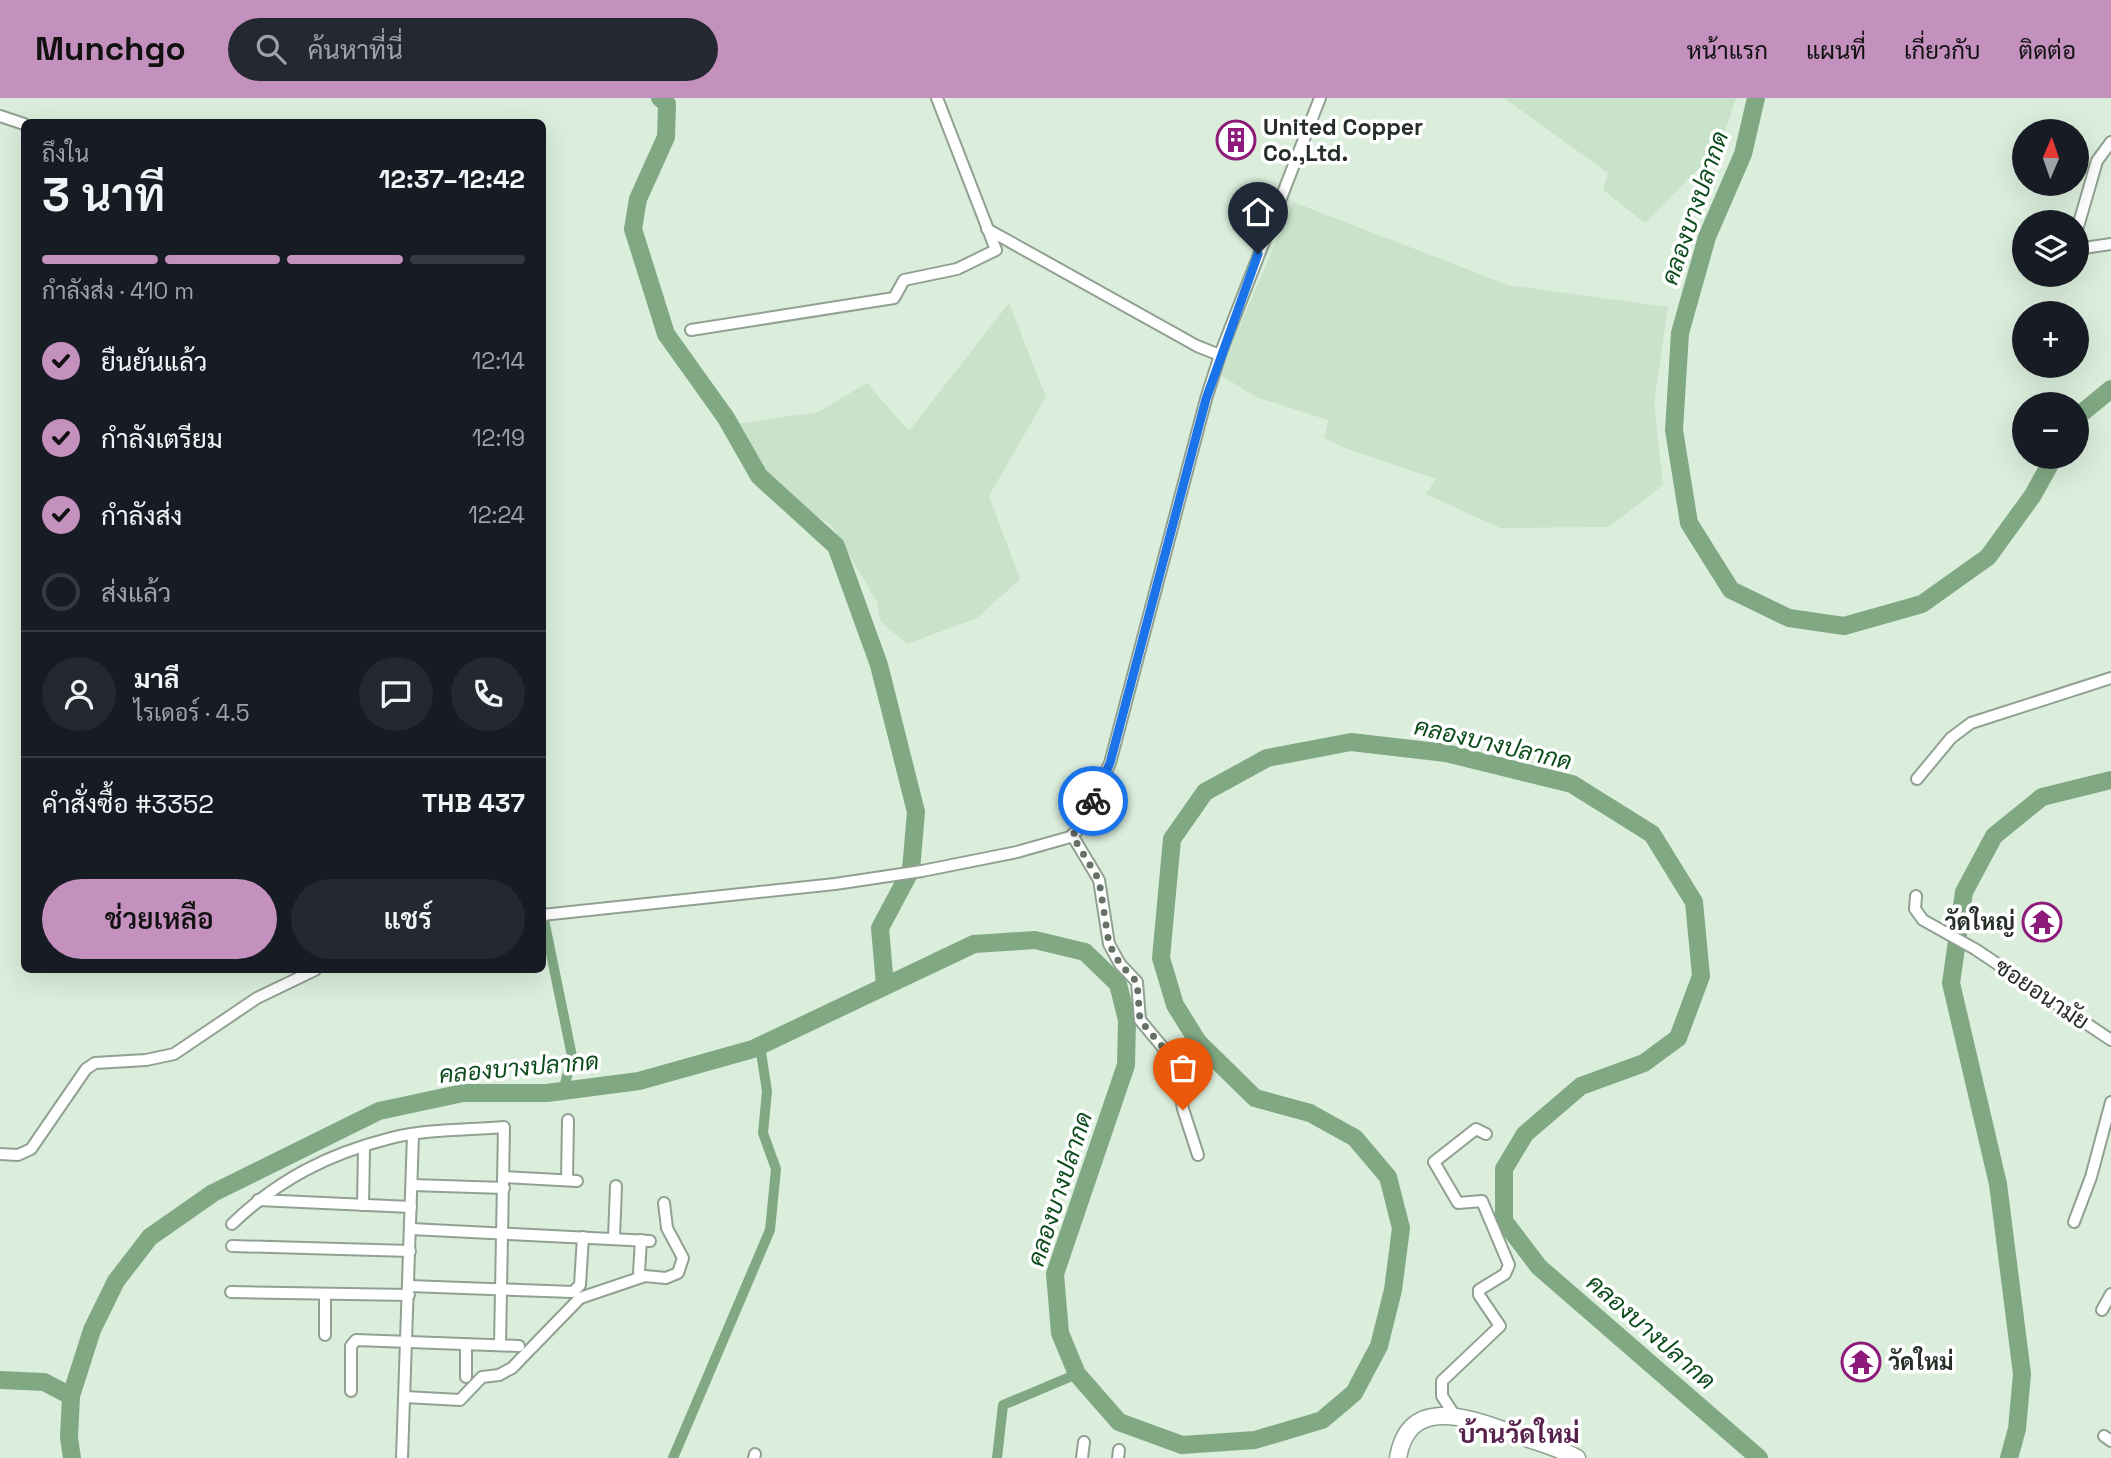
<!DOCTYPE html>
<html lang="th">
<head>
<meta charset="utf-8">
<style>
	:root { --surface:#171b24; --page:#242831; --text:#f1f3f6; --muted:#9ea1a6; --line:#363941; --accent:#c491bf }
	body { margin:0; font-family:"Space Grotesk",Sarabun,sans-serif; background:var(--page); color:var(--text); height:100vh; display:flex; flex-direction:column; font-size:26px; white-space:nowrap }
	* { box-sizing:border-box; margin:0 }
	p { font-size:23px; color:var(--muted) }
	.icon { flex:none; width:38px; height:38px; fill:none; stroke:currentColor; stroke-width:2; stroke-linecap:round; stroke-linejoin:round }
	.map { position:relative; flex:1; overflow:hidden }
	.panel { position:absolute; left:21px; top:21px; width:525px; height:854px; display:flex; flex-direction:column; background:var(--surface); border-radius:10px; box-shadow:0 7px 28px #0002 }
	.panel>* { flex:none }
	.needle { width:46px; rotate:2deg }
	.fabs { position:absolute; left:2012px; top:21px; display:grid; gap:14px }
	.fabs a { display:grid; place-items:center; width:77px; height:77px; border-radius:50%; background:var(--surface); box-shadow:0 7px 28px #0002; font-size:35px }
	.pin { position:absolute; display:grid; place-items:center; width:60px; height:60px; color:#fff; margin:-72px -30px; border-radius:50% 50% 50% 0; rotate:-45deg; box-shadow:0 0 7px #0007 }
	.pin .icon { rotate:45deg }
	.courier { position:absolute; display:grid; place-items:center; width:70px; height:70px; margin:-35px; border:5px solid #1a73e8; border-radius:50%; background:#fff; color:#222; box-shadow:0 2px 9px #0007 }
	.summary em { font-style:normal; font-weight:600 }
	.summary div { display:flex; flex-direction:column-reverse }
	.summary { display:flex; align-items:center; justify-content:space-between; height:119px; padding:0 21px }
	h1 { font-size:46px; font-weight:600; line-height:52px }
	.bar { display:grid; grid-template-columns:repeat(4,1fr); gap:10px 7px; align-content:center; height:84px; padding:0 21px }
	.bar i { height:9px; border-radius:5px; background:var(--line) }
	.bar .active { background:var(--accent) }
	.bar p { grid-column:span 4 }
	.line { display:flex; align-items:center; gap:18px; padding:0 21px; border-top:2px solid var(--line) }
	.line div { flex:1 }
	.round { display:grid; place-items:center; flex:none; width:74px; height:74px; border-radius:37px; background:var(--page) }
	ol { padding:0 21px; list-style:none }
	li { display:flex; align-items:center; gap:21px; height:77px }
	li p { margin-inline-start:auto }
	li .icon { padding:7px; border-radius:50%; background:var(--accent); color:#111; stroke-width:4 }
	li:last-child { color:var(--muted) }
	li i { width:38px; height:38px; border:4px solid var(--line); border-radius:50% }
	.button { display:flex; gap:14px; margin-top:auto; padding:14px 21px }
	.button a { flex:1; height:80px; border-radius:42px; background:var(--accent); color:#111; font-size:28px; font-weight:600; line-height:80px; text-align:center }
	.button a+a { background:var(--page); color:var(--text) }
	header { display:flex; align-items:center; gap:42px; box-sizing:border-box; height:98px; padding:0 35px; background:var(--accent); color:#111 }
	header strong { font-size:33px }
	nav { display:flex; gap:38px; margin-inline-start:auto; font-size:24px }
	.search { width:490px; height:63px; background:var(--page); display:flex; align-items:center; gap:18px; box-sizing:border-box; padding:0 24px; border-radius:38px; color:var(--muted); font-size:26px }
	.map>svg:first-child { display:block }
	.built { fill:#c9e2ca }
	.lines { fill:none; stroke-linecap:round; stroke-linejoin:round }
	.canal { stroke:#80a883; stroke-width:10 }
	.river { stroke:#80a883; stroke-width:18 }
	.street-casing { stroke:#90a191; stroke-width:14 }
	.secondary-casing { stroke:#90a191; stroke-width:19 }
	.street { stroke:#fff; stroke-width:10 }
	.secondary { stroke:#fff; stroke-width:16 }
	.done { stroke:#667166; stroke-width:7; stroke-dasharray:0 12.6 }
	.route { stroke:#1a73e8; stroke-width:9 }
	.labels { text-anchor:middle; stroke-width:7; stroke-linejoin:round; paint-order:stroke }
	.poi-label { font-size:23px; font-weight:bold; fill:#272e27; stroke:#fff; text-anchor:start }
	.street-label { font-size:23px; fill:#272e27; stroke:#fff }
	.water-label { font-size:24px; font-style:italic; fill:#0c4b1b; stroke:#fff }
	.quarter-label { font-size:26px; font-weight:bold; fill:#57214d; stroke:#fff }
</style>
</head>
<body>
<header>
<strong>Munchgo</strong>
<div class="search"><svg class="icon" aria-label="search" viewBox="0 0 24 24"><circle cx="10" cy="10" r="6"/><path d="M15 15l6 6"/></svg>ค้นหาที่นี่</div>
<nav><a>หน้าแรก</a><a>แผนที่</a><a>เกี่ยวกับ</a><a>ติดต่อ</a></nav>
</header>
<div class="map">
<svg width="2111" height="1360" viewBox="0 0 2111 1360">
	<rect width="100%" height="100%" fill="#dbeedc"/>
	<g class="built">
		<polygon points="1504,0 1736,0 1720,49 1645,125 1603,92 1608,75"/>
		<polygon points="1293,104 1508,187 1668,209 1654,305 1663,387 1609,429 1500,430 1426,396 1436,381 1345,350 1324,340 1328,322 1256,299 1219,276"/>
		<polygon points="1009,205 1046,299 989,398 1020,481 977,520 907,546 880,523 877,504 832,428 779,393 728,327 818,314 867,285 909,333"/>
	</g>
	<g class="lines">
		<g class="canal">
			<polyline points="542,812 572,958 563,994"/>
			<polyline points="673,1360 770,1132 776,1071 763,1035 767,993 760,948"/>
			<polyline points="997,1360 1003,1307 1077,1276"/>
		</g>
		<g class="river">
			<polyline points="660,0 667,6 666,39 638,101 633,131 666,236 726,320 759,378 836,448 879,567 916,714 911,772 880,830 885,888"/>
			<polyline points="1756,0 1743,56 1707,139 1680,235 1674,332 1689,425 1731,492 1789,520 1844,528 1922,506 1988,459 2033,397 2054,359"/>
			<polyline points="2077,319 2111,291"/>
			<polyline points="0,1282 44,1284 71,1298"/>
			<polyline points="72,1360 69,1340 71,1298 92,1232 116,1183 150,1139 213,1095 379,1013 463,995 547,995 639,983 753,951 974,846 1035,842 1085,854 1118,886 1127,922 1126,967 1055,1176 1060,1235 1077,1276 1119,1324 1182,1347 1255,1342 1322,1322 1354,1295 1379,1248 1393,1192 1401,1130 1388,1079 1355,1040 1310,1015 1255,1000 1198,944 1175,907 1161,860 1172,741 1205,694 1267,660 1351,644 1446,655 1572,686 1652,736 1694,804 1701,878 1678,940 1644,965 1581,988 1525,1036 1504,1071 1504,1123 1539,1169 1759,1360"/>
			<polyline points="2009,1360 2017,1331 2022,1276 1998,1086 1951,885 1964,794 1994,738 2042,699 2111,682"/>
		</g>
		<defs>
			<g id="street">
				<polyline points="0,18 24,26"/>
				<polyline points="987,131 1197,248 1217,256 1221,254"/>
				<polyline points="2077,132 2097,63 2111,44"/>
				<polyline points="2077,151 2111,146"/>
				<polyline points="691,232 894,200 904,182 957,171 996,152 937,0"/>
				<polyline points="1917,681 1951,640 1971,625 2111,580"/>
				<polyline points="1072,737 1099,782 1109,846 1120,866 1137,884 1140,922 1175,964 1183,1011 1198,1057"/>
				<polyline points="1916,798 1915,811 1923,822 1975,851 2111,942"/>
				<polyline points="542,817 835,786 922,773 1017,754 1070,739 1080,730 1110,665 1206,301 1221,254 1320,0"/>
				<polyline points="0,1056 18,1057 31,1051 86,971 95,965 146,962 174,956 257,900 315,872"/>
				<polyline points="505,1079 577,1083"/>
				<polyline points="567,1082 568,1022"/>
				<polyline points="412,1087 504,1090"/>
				<polyline points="258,1102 411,1109"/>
				<polyline points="363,1107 364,1050"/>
				<polyline points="2074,1124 2091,1079 2111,1004"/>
				<path d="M232,1126C279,1081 328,1056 391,1040C427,1031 467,1032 504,1029L500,1247"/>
				<polyline points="411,1131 650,1143"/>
				<polyline points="614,1140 616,1088"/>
				<polyline points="232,1148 410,1153"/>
				<polyline points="639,1174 641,1142"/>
				<polyline points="409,1188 573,1194 580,1187 583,1139"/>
				<polyline points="231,1194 409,1197"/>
				<polyline points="2102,1212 2111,1196"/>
				<polyline points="325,1237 325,1197"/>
				<polyline points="466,1279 466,1247"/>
				<polyline points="351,1293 351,1248 356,1242 519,1248"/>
				<polyline points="405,1299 460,1302 482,1279 499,1277 512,1270 580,1200 645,1178 666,1180 678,1175 683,1160 667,1130 664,1105"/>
				<polyline points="1455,1318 1442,1298 1442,1283 1500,1228 1479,1197 1479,1192 1505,1176 1509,1167 1482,1103 1458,1105 1434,1064 1476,1031 1486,1036"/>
				<polyline points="2104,1338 2111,1343"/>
				<polyline points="402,1360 413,1037"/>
				<polyline points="754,1360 755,1356"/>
				<polyline points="1082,1360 1084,1344"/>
				<polyline points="1118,1360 1119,1352"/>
			</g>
			<path id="secondary" d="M1398,1360C1409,1294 1474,1322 1515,1336C1535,1344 1558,1349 1577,1360"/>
		</defs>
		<use href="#street" class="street-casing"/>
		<use href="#secondary" class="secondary-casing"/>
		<use href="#street" class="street"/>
		<use href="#secondary" class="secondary"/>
	</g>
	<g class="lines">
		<polyline class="done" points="1093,703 1080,730 1072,737 1099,782 1109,846 1120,866 1137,884 1140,922 1175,964 1183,1012"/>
		<polyline class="route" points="1093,703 1110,665 1206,301 1258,156"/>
	</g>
	<defs>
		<symbol id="building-ring" viewBox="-11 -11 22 22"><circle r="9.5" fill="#fff" stroke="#8e1a7b" stroke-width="1.5"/><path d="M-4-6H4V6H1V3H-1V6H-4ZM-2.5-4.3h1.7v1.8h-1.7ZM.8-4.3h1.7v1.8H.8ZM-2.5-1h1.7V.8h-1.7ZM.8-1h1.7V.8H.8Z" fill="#8e1a7b"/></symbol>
		<symbol id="temple-ring" viewBox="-11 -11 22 22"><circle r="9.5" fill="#fff" stroke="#8e1a7b" stroke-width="1.5"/><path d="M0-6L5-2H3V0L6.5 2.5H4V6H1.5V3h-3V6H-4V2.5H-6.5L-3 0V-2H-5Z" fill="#8e1a7b"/></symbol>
	</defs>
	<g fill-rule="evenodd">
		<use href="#building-ring" x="1214" y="20" width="44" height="44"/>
		<use href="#temple-ring" x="2020" y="802" width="44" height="44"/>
		<use href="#temple-ring" x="1839" y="1242" width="44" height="44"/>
	</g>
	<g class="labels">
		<g class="poi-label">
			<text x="1263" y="37">United Copper<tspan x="1263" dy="26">Co.,Ltd.</tspan></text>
			<text x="2015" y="832" text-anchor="end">วัดใหญ่</text>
			<text x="1888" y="1272">วัดใหม่</text>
		</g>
		<g class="street-label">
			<text transform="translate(2042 896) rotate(34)" y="8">ซอยอนามัย</text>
		</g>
		<g class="water-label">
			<text transform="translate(1695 110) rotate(-71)" y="8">คลองบางปลากด</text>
			<text transform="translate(1493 646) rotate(13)" y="8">คลองบางปลากด</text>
			<text transform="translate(519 970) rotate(-5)" y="8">คลองบางปลากด</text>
			<text transform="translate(1060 1091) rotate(-72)" y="8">คลองบางปลากด</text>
			<text transform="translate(1651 1234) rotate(41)" y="8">คลองบางปลากด</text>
		</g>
		<g class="quarter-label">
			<text x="1519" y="1345">บ้านวัดใหม่</text>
		</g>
	</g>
</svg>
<div class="fabs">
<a><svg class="needle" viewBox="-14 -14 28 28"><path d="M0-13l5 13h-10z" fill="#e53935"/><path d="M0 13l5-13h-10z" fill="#9ea1a6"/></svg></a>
<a><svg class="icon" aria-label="layers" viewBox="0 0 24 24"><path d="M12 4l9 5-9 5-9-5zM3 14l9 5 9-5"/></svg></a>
<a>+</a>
<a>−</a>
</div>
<div class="pin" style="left:1183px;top:1012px;background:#ea580c"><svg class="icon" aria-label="bag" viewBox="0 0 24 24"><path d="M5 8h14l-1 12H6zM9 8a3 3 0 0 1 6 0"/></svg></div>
<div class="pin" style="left:1258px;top:156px;background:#1f2937"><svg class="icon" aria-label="home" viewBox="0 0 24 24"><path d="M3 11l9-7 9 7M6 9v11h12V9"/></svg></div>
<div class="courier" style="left:1093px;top:703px"><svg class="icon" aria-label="bike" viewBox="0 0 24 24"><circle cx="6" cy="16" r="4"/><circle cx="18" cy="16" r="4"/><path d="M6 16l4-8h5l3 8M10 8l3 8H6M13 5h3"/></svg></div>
<section class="panel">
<div class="summary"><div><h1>3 นาที</h1><p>ถึงใน</p></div><em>12:37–12:42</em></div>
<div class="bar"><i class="active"></i><i class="active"></i><i class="active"></i><i></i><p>กำลังส่ง · 410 m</p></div>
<ol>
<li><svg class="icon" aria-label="check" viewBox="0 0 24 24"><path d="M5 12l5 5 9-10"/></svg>ยืนยันแล้ว<p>12:14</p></li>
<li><svg class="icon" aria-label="check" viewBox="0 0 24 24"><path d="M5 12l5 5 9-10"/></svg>กำลังเตรียม<p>12:19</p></li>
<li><svg class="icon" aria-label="check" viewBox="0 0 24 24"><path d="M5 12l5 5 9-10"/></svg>กำลังส่ง<p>12:24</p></li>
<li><i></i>ส่งแล้ว</li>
</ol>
<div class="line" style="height:126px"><a class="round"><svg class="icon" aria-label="person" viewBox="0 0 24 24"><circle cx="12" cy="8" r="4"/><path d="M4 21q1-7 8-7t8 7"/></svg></a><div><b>มาลี</b><p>ไรเดอร์ · 4.5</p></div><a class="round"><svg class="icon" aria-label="chat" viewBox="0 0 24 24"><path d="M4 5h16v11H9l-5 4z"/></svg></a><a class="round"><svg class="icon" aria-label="phone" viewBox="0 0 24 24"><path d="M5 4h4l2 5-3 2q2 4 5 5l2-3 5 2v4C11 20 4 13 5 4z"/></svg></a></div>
<div class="line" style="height:91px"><div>คำสั่งซื้อ #3352</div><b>THB 437</b></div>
<div class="button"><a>ช่วยเหลือ</a><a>แชร์</a></div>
</section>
</div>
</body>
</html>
